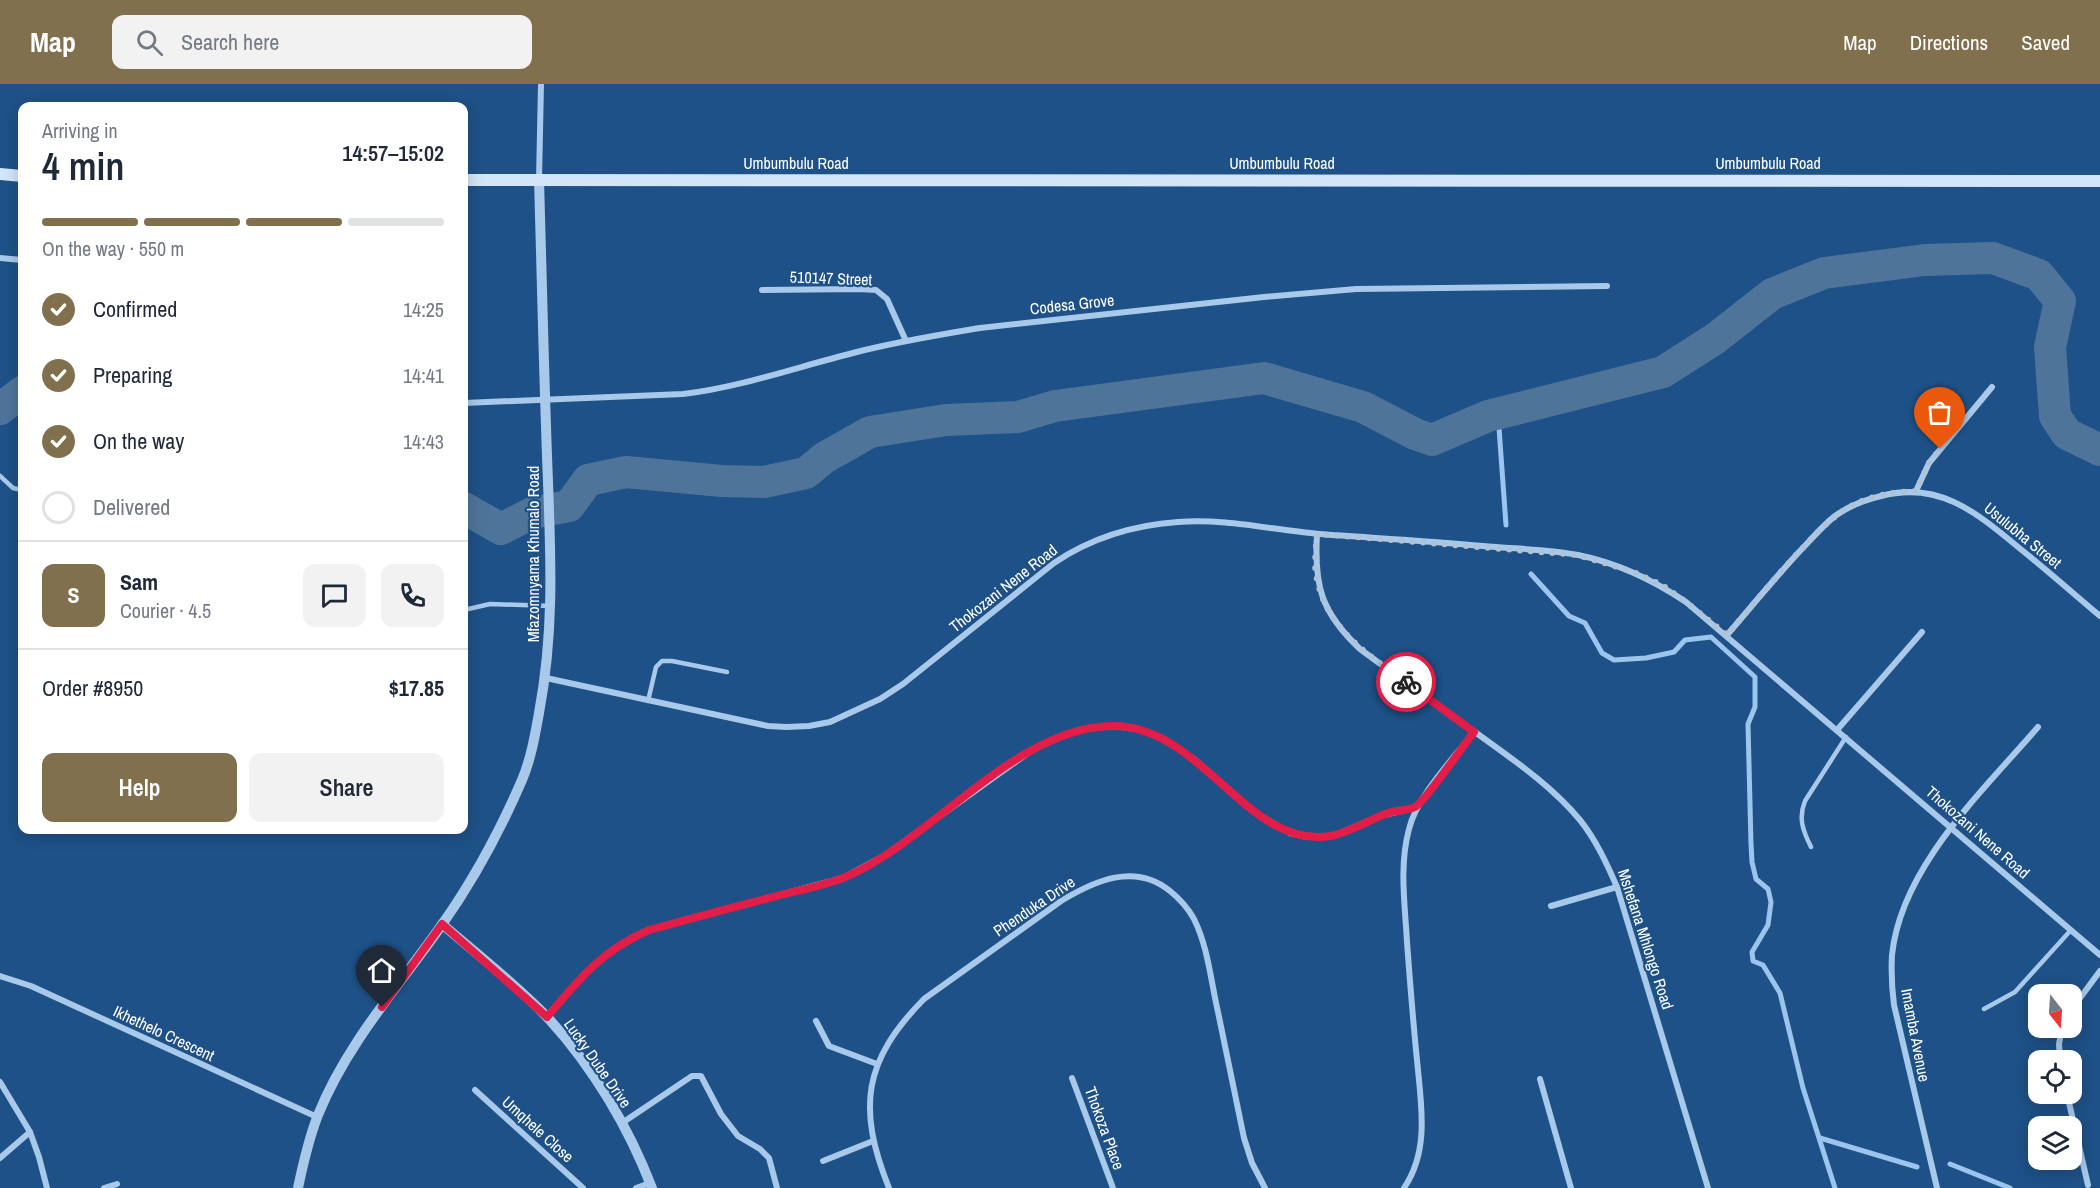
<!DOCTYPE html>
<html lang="en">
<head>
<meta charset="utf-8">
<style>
	:root { --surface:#fff; --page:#f2f2f3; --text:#1f2937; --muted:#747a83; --line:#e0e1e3; --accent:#81704d }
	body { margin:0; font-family:"Archivo Narrow",sans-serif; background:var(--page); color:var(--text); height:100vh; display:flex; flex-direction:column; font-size:22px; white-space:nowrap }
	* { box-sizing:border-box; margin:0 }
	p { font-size:20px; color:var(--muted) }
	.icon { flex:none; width:33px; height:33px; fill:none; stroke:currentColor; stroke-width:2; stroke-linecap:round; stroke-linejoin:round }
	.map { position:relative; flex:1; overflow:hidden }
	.drawer { position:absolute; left:18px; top:18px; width:450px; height:732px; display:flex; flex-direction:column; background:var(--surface); border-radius:12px; box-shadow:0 3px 15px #0003 }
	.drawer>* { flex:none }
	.needle { width:39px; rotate:163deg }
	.tools { position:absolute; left:2028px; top:900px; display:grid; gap:12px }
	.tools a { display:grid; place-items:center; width:54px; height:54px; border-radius:12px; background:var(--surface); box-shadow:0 3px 15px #0003; font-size:30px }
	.pin { position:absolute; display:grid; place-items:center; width:51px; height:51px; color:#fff; margin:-62px -26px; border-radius:50% 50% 50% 0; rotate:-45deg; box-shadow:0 0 6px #0007 }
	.pin .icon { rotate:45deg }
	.courier { position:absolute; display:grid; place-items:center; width:60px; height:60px; margin:-30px; border:4px solid #e11d48; border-radius:50%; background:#fff; color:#222; box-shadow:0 2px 8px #0007 }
	.headline em { font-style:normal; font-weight:600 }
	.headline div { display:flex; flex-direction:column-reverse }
	.headline { display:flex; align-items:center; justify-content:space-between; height:102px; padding:0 24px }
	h1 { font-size:39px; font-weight:600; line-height:45px }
	.bar { display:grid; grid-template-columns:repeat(4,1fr); gap:9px 6px; align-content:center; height:72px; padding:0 24px }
	.bar i { height:8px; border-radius:4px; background:var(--line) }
	.bar .selected { background:var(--accent) }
	.bar p { grid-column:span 4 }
	.line { display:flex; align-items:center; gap:15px; padding:0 24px; border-top:2px solid var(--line) }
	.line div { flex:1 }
	.round { display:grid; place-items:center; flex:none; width:63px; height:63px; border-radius:12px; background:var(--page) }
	ol { padding:0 24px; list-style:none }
	li { display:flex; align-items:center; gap:18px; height:66px }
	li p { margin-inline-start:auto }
	li .icon { padding:6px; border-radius:50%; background:var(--accent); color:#fff; stroke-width:4 }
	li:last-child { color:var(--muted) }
	li i { width:33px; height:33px; border:3px solid var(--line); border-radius:50% }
	.action { display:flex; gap:12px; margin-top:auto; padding:12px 24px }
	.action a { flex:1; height:69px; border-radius:12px; background:var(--accent); color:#fff; font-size:24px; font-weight:600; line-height:69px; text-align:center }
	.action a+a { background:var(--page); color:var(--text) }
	header { display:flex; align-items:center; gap:36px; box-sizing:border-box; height:84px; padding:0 30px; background:var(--accent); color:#fff }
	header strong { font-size:28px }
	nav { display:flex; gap:33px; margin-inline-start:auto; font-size:21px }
	.search { width:420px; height:54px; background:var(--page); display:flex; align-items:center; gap:15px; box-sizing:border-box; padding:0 21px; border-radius:12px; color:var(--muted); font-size:22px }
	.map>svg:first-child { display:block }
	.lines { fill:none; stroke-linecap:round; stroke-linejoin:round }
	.stream { stroke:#9bc5ec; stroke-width:5 }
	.river { stroke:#4f749a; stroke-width:32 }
	.service { stroke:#a8c9ea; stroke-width:4.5 }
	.minor { stroke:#a8c9ea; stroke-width:6 }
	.tertiary { stroke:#a8c9ea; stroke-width:10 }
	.secondary { stroke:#d3e5f8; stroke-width:12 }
	.done { stroke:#b0c2d5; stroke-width:6; stroke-dasharray:0 10.8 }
	.route { stroke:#e11d48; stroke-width:8 }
	.labels { text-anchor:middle; stroke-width:4.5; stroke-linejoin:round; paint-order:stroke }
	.street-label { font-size:16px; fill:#fff; stroke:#1e5187 }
</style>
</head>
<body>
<header>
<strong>Map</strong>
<div class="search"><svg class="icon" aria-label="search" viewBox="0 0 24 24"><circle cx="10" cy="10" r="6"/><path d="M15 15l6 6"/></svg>Search here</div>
<nav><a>Map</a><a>Directions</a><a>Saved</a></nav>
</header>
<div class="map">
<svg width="2100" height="1104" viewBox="0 0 2100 1104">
	<rect width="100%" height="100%" fill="#1e5187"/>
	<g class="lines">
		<g class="stream">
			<polyline points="1498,330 1506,441"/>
			<polyline points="1531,490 1569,532 1585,539 1602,569 1614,576 1646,574 1674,568 1685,556 1711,553 1755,593 1755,623 1748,640 1751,760 1752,778 1756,795 1768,805 1771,818 1768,841 1752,868 1753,877 1763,881 1780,909 1803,1004 1835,1104"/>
			<polyline points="1820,1054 1917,1083"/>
			<polyline points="1950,1080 2010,1104"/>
		</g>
		<g class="river">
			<polyline points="0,325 22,308"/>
			<polyline points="464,424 501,445 532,429 569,422 588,396 626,388 722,397 764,398 806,389 824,374 870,348 946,336 1018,333 1055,322 1264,294 1363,323 1415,350 1432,356 1488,332 1663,288 1716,254 1772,210 1824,189 1925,176 1993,174 2039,191 2060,217 2050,263 2055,332 2067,350 2100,366"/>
		</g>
		<g class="service">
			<polyline points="0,392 13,404 22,406"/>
			<polyline points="464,526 490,520 551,522"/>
			<polyline points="648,617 656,583 662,577 672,577 727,588"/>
			<path d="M1811,763C1803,747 1798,734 1805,717L1846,653"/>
			<polyline points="1984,925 2015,908 2071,846"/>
		</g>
		<g class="minor">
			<polyline points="539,96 541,0"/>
			<polyline points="0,174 22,176"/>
			<polyline points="762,206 860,205 876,206 887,215 906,257"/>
			<path d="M464,319L683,310C741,303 797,283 853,269C895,258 938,251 980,244L1264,213L1356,205L1607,202"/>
			<polyline points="1916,407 1929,379 1992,303"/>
			<path d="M1317,450C1314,502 1321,528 1360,565C1398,593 1436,621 1475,648C1512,675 1550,700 1580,736C1596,756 1607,780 1617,803L1708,1104"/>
			<path d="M1727,551C1751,523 1774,495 1799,468C1811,456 1822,442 1835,432C1849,422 1864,416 1881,412C1941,396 1979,431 2023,467C2049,488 2074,510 2100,532"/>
			<path d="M546,594L768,642L786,643L809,642L830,638L880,615L903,600L1054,479C1091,454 1134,441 1178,438C1224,434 1273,446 1319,450C1374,454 1428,457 1483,462C1514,465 1547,465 1578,471C1618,479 1653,496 1686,518L2100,871"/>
			<polyline points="1837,646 1922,548"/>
			<polyline points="1551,822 1617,803"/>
			<polyline points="0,892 31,902 317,1033"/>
			<polyline points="2072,925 2100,887"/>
			<path d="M547,933C580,894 601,867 649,846L843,794L884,772L1035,664L1073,648L1091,644L1115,642L1137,645L1162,654L1194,675L1256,729L1290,749L1307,753L1333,752L1380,732L1417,723"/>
			<polyline points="816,937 829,962 877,980"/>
			<polyline points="2060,976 2059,960 2062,944"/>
			<polyline points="1072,994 1113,1104"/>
			<polyline points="1540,995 1571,1104"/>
			<polyline points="0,998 30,1048 39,1073 47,1104"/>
			<polyline points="475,1006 583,1104"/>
			<polyline points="2067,1010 2088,1101"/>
			<polyline points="622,1039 692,992 701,992 721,1030 738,1052 760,1065 769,1074 777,1104"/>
			<polyline points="0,1074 30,1048"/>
			<polyline points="823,1077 873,1057"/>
			<polyline points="104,1104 117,1100"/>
			<polyline points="636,1104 650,1099"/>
			<path d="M889,1104C857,1024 863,977 924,915L1061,817C1094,797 1135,778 1170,807C1180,815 1188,824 1194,835C1208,863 1211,898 1218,928C1227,970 1235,1012 1244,1054L1252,1079L1265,1104"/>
			<path d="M1404,1104C1430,1066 1421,1020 1417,976C1413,937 1410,898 1407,858C1405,821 1399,782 1409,745C1417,712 1453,675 1474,648"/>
			<path d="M1937,1104L1894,921C1892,905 1891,888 1892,871C1901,783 1983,707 2038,643"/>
		</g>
		<g class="tertiary">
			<path d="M442,840C478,871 517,901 549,935C593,983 629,1044 652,1104"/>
			<path d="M298,1104C303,1080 309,1054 318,1031C346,961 398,903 441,842C473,797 500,747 522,696C531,675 535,651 539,629C554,549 551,478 548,398C544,298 542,197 539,97"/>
		</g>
		<g class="secondary">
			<polyline points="0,90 22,92"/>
			<polyline points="464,96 2100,97"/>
		</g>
	</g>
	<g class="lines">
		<path class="done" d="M1406,598C1364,568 1320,540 1315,482C1315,472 1316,460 1317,450L1577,471L1634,488L1662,501L1686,518L1727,551C1750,524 1773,496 1797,470C1814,452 1830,433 1853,421C1872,411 1894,408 1916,407L1929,379L1940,365"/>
		<path class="route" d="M382,923L442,840L547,933C580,894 601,867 649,846C689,835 729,824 769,814C794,807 819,803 843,794C932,758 1015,641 1115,642C1204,644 1247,765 1330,752C1342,750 1354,744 1365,739C1374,735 1383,730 1392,728C1399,726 1409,726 1415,723C1423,720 1465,659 1474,648L1406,598"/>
	</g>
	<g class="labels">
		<g class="street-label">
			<text x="796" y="85">Umbumbulu Road</text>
			<text x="1282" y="85">Umbumbulu Road</text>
			<text x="1768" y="85">Umbumbulu Road</text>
			<text transform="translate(831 194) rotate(2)" y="6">510147 Street</text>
			<text transform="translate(1072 220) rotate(-6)" y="6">Codesa Grove</text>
			<text transform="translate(2023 451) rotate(39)" y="6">Usulubha Street</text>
			<text transform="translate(533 470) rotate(-90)" y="6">Mfazomnyama Khumalo Road</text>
			<text transform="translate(1003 504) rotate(-38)" y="6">Thokozani Nene Road</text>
			<text transform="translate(1978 748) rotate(41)" y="6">Thokozani Nene Road</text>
			<text transform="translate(1034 822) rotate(-34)" y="6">Phenduka Drive</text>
			<text transform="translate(1646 855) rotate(72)" y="6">Mshefana Mhlongo Road</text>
			<text transform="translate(164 949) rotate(25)" y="6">Ikhethelo Crescent</text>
			<text transform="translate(1916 951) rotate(79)" y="6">Imamba Avenue</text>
			<text transform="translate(598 979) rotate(55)" y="6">Lucky Dube Drive</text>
			<text transform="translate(1105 1044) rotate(70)" y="6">Thokoza Place</text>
			<text transform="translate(538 1045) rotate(42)" y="6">Umqhele Close</text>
		</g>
	</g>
</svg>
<div class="tools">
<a><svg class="needle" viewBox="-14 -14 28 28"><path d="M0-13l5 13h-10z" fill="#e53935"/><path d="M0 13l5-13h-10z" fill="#747a83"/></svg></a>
<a><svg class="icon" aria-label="locate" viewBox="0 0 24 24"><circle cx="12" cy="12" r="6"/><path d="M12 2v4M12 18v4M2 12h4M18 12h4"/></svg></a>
<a><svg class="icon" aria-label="layers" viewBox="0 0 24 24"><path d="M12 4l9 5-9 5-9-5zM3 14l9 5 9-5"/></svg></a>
</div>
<div class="pin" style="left:1940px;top:365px;background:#ea580c"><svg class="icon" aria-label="bag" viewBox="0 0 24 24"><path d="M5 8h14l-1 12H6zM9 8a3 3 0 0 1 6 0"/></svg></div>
<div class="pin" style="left:382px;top:923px;background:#1f2937"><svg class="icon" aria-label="home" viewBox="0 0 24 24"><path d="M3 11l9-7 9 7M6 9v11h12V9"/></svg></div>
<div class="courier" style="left:1406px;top:598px"><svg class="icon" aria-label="bike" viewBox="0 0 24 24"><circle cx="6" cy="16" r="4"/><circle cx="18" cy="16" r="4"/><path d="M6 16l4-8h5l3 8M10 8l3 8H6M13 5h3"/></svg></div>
<section class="drawer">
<div class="headline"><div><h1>4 min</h1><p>Arriving in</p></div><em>14:57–15:02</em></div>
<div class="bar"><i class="selected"></i><i class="selected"></i><i class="selected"></i><i></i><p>On the way · 550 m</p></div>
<ol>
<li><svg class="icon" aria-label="check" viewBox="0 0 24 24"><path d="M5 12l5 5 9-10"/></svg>Confirmed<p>14:25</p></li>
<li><svg class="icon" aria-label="check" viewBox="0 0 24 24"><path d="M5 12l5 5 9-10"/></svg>Preparing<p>14:41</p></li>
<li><svg class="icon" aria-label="check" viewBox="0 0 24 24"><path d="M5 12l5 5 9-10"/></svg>On the way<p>14:43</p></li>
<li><i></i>Delivered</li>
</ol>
<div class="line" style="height:108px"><b class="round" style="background:var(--accent);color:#fff">S</b><div><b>Sam</b><p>Courier · 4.5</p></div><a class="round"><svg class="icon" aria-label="chat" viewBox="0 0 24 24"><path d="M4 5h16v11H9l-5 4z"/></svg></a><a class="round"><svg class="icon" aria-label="phone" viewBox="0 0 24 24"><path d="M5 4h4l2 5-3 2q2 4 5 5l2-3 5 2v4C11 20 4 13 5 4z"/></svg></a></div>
<div class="line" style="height:78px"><div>Order #8950</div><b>$17.85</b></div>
<div class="action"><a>Help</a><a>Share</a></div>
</section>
</div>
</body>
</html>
